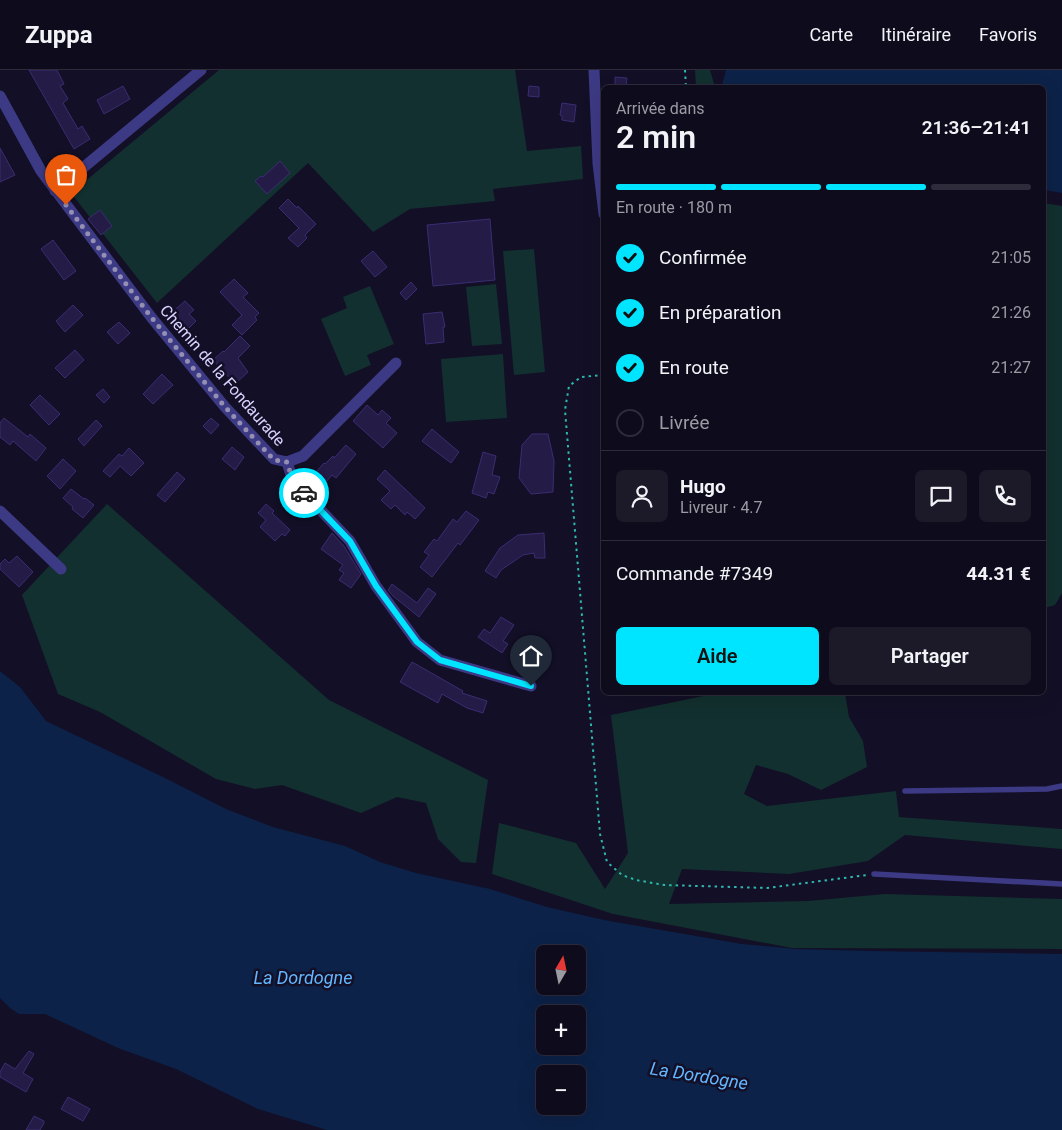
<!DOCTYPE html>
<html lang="fr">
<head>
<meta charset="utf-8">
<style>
	:root { --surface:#0e0b1c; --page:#1c1929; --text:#f1f3f6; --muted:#9b9ba3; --line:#2e2b3b; --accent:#00e5ff }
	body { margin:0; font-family:Roboto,sans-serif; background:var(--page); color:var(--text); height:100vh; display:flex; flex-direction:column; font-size:19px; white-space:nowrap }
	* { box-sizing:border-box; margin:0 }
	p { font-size:16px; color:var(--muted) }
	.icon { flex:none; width:28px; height:28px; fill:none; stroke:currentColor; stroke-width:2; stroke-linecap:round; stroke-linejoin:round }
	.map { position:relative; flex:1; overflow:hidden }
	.panel { position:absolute; left:601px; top:15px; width:445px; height:610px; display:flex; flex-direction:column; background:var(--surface); border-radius:8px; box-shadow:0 5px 20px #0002,0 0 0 1px var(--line) }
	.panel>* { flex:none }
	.needle { width:32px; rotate:9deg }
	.buttons { position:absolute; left:536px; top:875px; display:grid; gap:10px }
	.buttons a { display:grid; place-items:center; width:50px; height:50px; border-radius:8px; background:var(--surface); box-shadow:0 5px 20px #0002,0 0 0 1px var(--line); font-size:25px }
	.pin { position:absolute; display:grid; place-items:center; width:42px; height:42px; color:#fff; margin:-51px -21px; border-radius:50% 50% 50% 0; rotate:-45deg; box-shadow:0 0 5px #0007 }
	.pin .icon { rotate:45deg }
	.courier { position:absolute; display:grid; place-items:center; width:50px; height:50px; margin:-25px; border:4px solid #00e5ff; border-radius:50%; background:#fff; color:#222; box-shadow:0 1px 6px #0007 }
	.headline em { font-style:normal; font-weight:600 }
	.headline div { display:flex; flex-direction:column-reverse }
	.headline { display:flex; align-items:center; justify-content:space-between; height:85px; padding:0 15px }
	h1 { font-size:32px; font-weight:600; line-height:38px }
	.bar { display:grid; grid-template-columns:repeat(4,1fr); gap:8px 5px; align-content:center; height:60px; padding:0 15px }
	.bar i { height:6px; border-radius:4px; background:var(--line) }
	.bar .selected { background:var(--accent) }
	.bar p { grid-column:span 4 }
	.line { display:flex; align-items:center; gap:12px; padding:0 15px; border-top:1px solid var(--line) }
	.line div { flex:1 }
	.round { display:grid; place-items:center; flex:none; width:52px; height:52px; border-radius:8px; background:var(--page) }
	ol { padding:0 15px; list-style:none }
	li { display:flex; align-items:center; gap:15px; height:55px }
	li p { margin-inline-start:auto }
	li .icon { padding:5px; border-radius:50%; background:var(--accent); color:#111; stroke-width:4 }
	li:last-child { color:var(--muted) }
	li i { width:28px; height:28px; border:2px solid var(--line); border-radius:50% }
	.primary-button { display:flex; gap:10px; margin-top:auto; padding:10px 15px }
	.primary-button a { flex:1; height:58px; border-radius:8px; background:var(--accent); color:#111; font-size:20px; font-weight:600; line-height:58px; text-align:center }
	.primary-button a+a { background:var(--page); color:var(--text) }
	header { display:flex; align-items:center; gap:30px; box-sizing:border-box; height:70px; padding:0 25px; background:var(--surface); border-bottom:1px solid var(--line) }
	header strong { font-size:24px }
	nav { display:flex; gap:28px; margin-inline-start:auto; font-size:18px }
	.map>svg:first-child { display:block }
	.green { fill:#12302f }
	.water { fill:#0c2248; fill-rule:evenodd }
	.building { fill:#241b47; stroke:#3b2d73 }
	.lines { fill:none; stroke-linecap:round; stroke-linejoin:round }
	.path { stroke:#2fb8b0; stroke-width:2; stroke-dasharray:2.5 4; stroke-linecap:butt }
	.service { stroke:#3d3a85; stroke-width:5.5 }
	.minor { stroke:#3d3a85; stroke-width:11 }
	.done { stroke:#948fb3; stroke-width:5; stroke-dasharray:0 9 }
	.route { stroke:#00e5ff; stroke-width:6 }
	.labels { text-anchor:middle; stroke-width:5; stroke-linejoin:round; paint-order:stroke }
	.street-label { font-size:16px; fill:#d9d4ff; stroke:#130f26 }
	.water-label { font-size:18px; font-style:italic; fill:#62b6ff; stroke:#130f26 }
</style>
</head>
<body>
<header>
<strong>Zuppa</strong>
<nav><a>Carte</a><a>Itinéraire</a><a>Favoris</a></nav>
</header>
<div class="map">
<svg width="1062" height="1060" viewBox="0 0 1062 1060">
	<rect width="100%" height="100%" fill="#130f26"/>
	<g class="green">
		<polygon points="219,0 515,0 527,81 581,76 583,109 493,119 495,131 410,139 373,162 308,93 157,233 71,123"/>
		<polygon points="695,0 710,0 715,17 696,17"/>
		<polygon points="1044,133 1062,136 1062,523 1055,535 1044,538"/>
		<polygon points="534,179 545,302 514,305 503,181"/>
		<polygon points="496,214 502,274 472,276 466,217"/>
		<polygon points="370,216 394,274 367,285 371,295 345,306 321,249 347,238 343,227"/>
		<polygon points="503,284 507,348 446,352 441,289"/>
		<polygon points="107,434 329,630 488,710 476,793 461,792 438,769 426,733 397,727 361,743 282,715 255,719 216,709 100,642 58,624 22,525"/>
		<polygon points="718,623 845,623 849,647 863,671 867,697 821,720 788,704 756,695 744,724 767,736 896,721 899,747 1062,759 1062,779 905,765 868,791 789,804 682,799 669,834 808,831 885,824 1062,829 1062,879 792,878 613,844 492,804 499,753 576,773 605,819 628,783 611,645"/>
	</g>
	<g class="water">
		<polygon points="726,0 1062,0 1062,123 1044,120 1044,18 722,17 722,15"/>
		<path d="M0,601L20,617L46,651L167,709L226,739L273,757L345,776L380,792L416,803L490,819L547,837L604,850L742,874L796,879L872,881L1062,884V1060H327L258,1039L176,999L118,978L45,944H19L10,938L0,928ZM545,884H578V916H545ZM545,944H578V976H545ZM545,1004H578V1036H545Z"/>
	</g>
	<g class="building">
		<polygon points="29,0 57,0 64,14 60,16 68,29 63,33 78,59 82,56 90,69 74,79"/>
		<polygon points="615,7 627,8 626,18 615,18"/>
		<polygon points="123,16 130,29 104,44 97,30"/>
		<polygon points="529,16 539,17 539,27 528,26"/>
		<polygon points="562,33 576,35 574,52 562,50 562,46 560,45"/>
		<polygon points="0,78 15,105 0,112"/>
		<polygon points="280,91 290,103 267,124 255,111 261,106 263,107"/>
		<polygon points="288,129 297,138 298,136 316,154 305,165 307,168 298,177 288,168 299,158 279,138"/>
		<polygon points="100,140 112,156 101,165 88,149"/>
		<polygon points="490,149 495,210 433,216 427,155"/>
		<polygon points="53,170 76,201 64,210 41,179"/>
		<polygon points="373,181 387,197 375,207 361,191"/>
		<polygon points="234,209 248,223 243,227 259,243 255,247 257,250 242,265 232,255 242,245 220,222"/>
		<polygon points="411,212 417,219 406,230 400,223"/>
		<polygon points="185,231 194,240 189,244 196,251 186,261 170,244"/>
		<polygon points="73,235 83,245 65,262 56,251"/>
		<polygon points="442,242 445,257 443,257 444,272 426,274 423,244"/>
		<polygon points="119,252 130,263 118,274 107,262"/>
		<polygon points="240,266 250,276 238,288 248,302 235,314 213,290 223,281 224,282"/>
		<polygon points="75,280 84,290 65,308 55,298"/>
		<polygon points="162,304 173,315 153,334 143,324"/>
		<polygon points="103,319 110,327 104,333 96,325"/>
		<polygon points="40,325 60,344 49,355 30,335"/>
		<polygon points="367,335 378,345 382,340 391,348 386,353 397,363 383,378 353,351"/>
		<polygon points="4,348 28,367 30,364 46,378 36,391 13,371 10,375 0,367 0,353"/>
		<polygon points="211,348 219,355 211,364 203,356"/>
		<polygon points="96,350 102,356 84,376 78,369"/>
		<polygon points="432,359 459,382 451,393 422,371"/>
		<polygon points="532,364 548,364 554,391 553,422 531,424 519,408 522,375"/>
		<polygon points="346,375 356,384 336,408 332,405 325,413 315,403 324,393 325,394 333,386 334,388"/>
		<polygon points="232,377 244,387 235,400 222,389"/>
		<polygon points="129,378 144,393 131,406 120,396 110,407 103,401 119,384 122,386"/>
		<polygon points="483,382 496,386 492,405 500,407 494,424 488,422 486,428 472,423"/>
		<polygon points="63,389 76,401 60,419 47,406"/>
		<polygon points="385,400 425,438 415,449 407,442 405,445 395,435 391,439 381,430 390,421 377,409"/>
		<polygon points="177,402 185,409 165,432 157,425"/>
		<polygon points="71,419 84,429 85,428 94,435 83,448 72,439 73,437 63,428"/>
		<polygon points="266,434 274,441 272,443 290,460 285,466 282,464 275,471 260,457 266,450 258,443"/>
		<polygon points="466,441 479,450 460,475 458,473 432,507 420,497 429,485 424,482 434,469 437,471 453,449 457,452"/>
		<polygon points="332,463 344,476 361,504 351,518 339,510 344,503 339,500 343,495 321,479"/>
		<polygon points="544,463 545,488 535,488 534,483 523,485 501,500 496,508 485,501 500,478 518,465"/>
		<polygon points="17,486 33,502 19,517 0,499 0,494 5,489 9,493"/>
		<polygon points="392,514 417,533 428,518 436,524 419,547 393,526 388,520"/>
		<polygon points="501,547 514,555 503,571 508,574 502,583 478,567 484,559 490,563"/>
		<polygon points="412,592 463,621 462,623 487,631 483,643 467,638 442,624 438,633 400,612"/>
		<polygon points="29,981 34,984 23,1003 33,1009 26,1022 0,1007 0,1002 5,993 15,999"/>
		<polygon points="68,1027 90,1039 83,1051 61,1039"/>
		<polygon points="34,1046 44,1051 44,1053 40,1060 26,1060"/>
	</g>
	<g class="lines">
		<g class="path">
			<polyline points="685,0 686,18"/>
			<polyline points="604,305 581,307 569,316 565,340 600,764 607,792 622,805 636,810 664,815 767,818 867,805"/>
		</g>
		<g class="service">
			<polyline points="905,721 1047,719 1062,716"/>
			<polyline points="874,804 1062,814"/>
		</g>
		<g class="minor">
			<polyline points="594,0 598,93 604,144"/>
			<polyline points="0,26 41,101 151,247 225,337 274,389 287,392"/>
			<polyline points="55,121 201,0"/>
			<polyline points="287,392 293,411 350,471 376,516 417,572 440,590 531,616"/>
			<polyline points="287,392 303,386 396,293"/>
			<polyline points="0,441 61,499"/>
		</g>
	</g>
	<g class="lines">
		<polyline class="done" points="66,135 151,247 225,337 274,390 287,392 293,411 304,423"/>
		<polyline class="route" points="304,423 350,471 376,516 417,572 440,590 531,616"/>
	</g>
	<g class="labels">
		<g class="street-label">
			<text transform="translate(223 305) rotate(49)" y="6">Chemin de la Fondaurade</text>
		</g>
		<g class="water-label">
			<text x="303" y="914">La Dordogne</text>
			<text transform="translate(699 1006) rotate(9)" y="6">La Dordogne</text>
		</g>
	</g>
</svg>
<div class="buttons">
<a><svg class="needle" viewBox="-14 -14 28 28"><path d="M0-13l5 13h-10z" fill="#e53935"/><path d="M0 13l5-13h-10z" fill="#9b9ba3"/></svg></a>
<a>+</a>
<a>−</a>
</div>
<div class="pin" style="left:66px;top:135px;background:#ea580c"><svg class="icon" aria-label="bag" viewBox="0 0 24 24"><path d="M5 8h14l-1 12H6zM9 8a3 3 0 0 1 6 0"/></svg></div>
<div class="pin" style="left:531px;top:616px;background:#1f2937"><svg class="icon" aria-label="home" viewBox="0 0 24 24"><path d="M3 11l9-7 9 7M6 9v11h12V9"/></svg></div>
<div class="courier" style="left:304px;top:423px"><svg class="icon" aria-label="car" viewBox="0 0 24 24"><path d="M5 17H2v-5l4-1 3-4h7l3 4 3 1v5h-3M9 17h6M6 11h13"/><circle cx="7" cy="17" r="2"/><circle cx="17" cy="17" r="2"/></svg></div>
<section class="panel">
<div class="headline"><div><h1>2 min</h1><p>Arrivée dans</p></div><em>21:36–21:41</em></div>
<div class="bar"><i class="selected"></i><i class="selected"></i><i class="selected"></i><i></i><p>En route · 180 m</p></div>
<ol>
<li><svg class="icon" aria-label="check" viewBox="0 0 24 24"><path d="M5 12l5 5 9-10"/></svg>Confirmée<p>21:05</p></li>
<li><svg class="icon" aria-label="check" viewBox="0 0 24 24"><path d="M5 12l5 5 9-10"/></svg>En préparation<p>21:26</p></li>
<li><svg class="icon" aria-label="check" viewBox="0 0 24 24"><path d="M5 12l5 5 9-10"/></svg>En route<p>21:27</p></li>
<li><i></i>Livrée</li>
</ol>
<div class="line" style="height:90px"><a class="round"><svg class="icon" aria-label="person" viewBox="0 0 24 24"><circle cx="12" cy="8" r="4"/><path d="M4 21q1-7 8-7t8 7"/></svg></a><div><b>Hugo</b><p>Livreur · 4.7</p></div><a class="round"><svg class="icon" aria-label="chat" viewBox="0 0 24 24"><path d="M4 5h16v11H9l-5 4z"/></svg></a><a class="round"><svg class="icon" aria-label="phone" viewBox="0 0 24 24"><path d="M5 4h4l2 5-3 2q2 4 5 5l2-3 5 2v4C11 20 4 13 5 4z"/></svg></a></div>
<div class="line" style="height:65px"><div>Commande #7349</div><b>44.31 €</b></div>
<div class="primary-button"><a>Aide</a><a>Partager</a></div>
</section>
</div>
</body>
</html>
